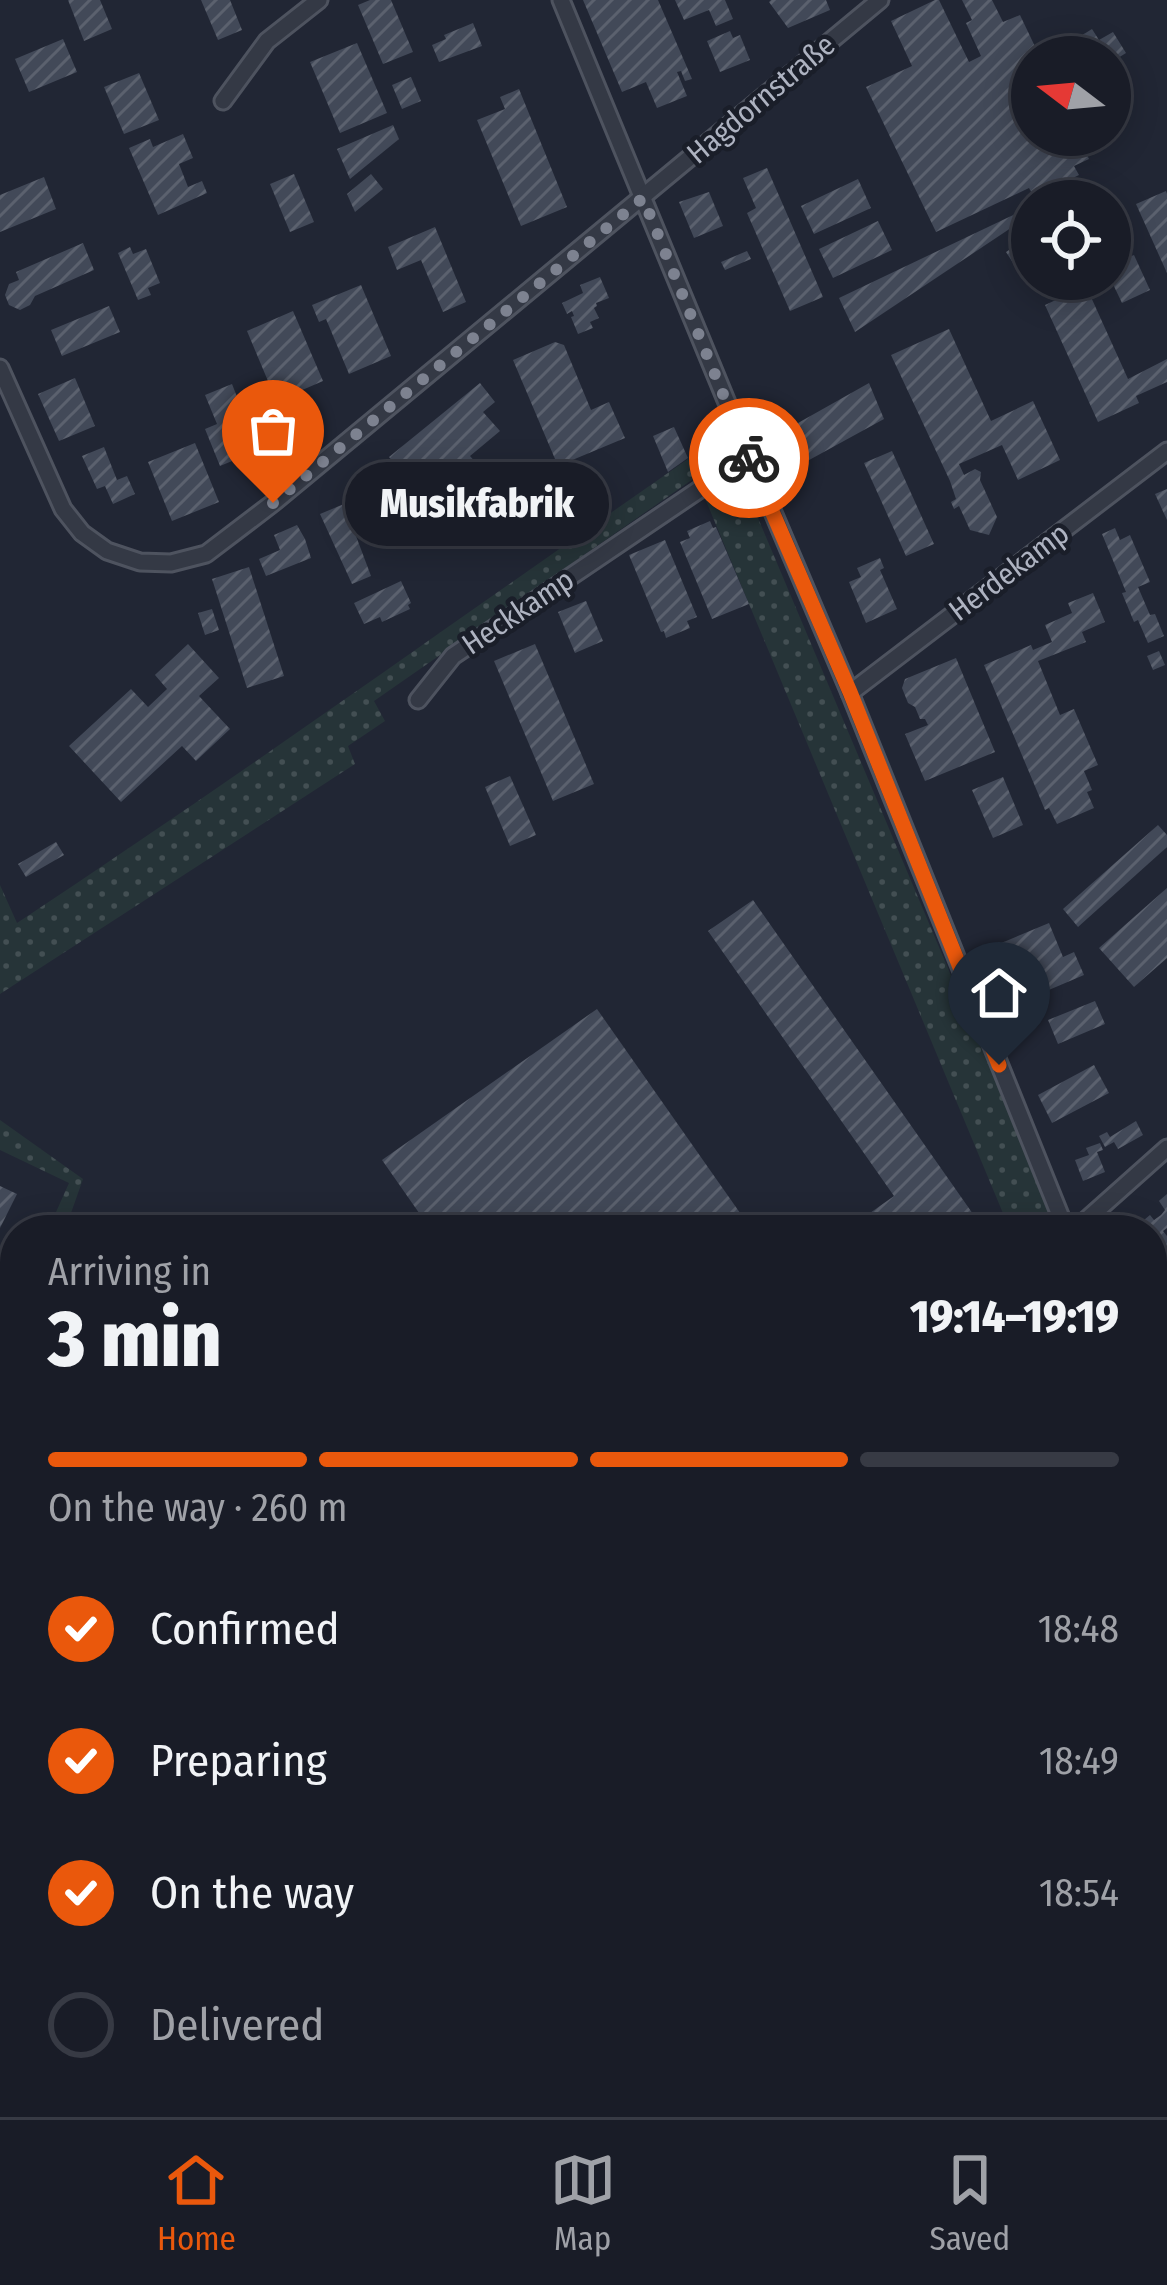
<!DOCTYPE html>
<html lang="en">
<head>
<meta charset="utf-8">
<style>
	:root { --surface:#191c27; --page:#262933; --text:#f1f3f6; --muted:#9fa1a7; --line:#373a44; --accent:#ea580c }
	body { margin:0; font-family:"Fira Sans Condensed",sans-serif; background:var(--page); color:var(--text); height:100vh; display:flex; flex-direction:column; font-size:45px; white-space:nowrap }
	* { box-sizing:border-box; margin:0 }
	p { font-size:39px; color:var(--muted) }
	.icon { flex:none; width:66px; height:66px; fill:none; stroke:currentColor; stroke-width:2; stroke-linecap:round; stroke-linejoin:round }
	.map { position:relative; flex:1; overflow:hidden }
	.sheet { position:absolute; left:0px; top:1215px; width:1167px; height:903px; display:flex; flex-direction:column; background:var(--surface); border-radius:48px 48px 0 0; box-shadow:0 6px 30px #0003,0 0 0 3px var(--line) }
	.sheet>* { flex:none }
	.needle { width:78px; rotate:286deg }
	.tools { position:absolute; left:1011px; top:36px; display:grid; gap:24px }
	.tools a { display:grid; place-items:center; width:120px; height:120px; border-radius:50%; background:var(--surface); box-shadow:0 6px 30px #0003,0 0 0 3px var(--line); font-size:60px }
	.pin { position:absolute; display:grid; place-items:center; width:102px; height:102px; color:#fff; margin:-123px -51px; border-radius:50% 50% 50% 0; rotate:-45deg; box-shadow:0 0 12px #0007 }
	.pin .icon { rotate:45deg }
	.courier { position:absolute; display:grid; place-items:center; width:120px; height:120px; margin:-60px; border:9px solid #ea580c; border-radius:50%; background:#fff; color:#222; box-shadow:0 3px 15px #0007 }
	.bubble { position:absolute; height:84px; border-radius:42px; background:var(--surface); box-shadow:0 6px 30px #0003,0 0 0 3px var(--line); font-size:39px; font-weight:800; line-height:84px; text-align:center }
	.summary em { font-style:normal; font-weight:800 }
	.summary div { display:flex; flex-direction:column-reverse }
	.summary { display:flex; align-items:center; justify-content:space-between; height:204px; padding:0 48px }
	h1 { font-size:78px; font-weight:800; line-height:90px }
	.bar { display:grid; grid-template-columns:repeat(4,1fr); gap:18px 12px; align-content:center; height:144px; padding:0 48px }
	.bar i { height:15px; border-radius:9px; background:var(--line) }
	.bar .selected { background:var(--accent) }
	.bar p { grid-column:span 4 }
	ol { padding:0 48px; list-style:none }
	li { display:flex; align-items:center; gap:36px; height:132px }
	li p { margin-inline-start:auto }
	li .icon { padding:12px; border-radius:50%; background:var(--accent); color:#fff; stroke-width:4 }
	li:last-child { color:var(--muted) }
	li i { width:66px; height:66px; border:6px solid var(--line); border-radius:50% }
	.dock { display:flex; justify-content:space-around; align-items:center; height:168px; border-top:3px solid var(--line); background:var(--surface); font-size:33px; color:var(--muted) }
	.dock a { display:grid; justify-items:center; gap:6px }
	.dock .selected { color:var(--accent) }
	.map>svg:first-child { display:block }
	.grass { fill:url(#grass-dots) }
	.forest { fill:url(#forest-crowns) }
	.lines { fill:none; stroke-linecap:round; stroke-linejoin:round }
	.stream { stroke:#37425c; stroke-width:4.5 }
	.building { fill:url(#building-hatch) }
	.street-casing { stroke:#4e535f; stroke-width:21 }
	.secondary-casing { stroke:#3d424e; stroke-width:27 }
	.street { stroke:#343945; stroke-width:15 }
	.secondary { stroke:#424757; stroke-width:21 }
	.done { stroke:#7d8290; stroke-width:12; stroke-dasharray:0 21.6 }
	.route { stroke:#ea580c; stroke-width:15 }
	.labels { text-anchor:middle; stroke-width:9; stroke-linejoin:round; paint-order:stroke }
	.street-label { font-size:30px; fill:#aeb3c1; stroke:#1a1e29 }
</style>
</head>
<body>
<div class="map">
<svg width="1167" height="2117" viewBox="0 0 1167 2117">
	<defs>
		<pattern id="grass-dots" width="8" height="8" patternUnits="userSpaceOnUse" patternTransform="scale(3)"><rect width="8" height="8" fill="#263438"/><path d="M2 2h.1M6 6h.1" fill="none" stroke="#434f53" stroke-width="1.8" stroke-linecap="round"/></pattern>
		<pattern id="forest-crowns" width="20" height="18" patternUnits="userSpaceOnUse" patternTransform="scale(3)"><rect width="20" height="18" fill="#263438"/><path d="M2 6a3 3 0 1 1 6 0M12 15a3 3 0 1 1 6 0" fill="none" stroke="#434f53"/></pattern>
		<pattern id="building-hatch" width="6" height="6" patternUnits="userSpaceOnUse" patternTransform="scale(3)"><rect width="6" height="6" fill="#424958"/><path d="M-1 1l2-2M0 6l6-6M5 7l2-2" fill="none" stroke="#5b616e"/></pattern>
	</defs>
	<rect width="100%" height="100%" fill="#212634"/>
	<g class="grass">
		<path d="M688,459L696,477L374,701L385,721L348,746L355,764L0,994V885L17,923C244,773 465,614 688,459Z"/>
		<polygon points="722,485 739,488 750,499 1055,1222 1046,1230 1010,1230 704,496"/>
		<polygon points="0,1120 83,1179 65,1230 48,1230 69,1183 0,1150"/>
		<polygon points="1152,1813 1167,1820 1167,2117 1008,2117 1007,2103 1152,2103"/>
		<polygon points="473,2103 785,2103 786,2117 474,2117"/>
	</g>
	<g class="forest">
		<polygon points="0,1295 15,1301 15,1580 0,1369"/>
		<polygon points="222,2103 350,2103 337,2117 233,2117"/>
	</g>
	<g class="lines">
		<polyline class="stream" points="1152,1824 1167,1831"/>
	</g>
	<g class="building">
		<polygon points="68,0 100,0 112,29 84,41"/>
		<polygon points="201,0 230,0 242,30 218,40"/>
		<polygon points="370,0 391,0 413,52 383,64 358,5"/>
		<polygon points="583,0 658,0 692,79 685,81 681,71 677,72 687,96 657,108 646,82 622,92"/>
		<polygon points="675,0 725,0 733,19 716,26 709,10 684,20"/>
		<polygon points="771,0 826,0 830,10 788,28 769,2"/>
		<polygon points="935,0 939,0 969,62 981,56 966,23 972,20 962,0 992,0 1003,22 1020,15 1040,57 1032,57 1032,135 1077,135 1089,159 1074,166 1079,175 1034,197 1029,188 936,232 866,87 912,66 891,21"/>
		<polygon points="473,23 482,46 439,62 432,45 446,39 444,35"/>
		<polygon points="1092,29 1099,40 1113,32 1126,53 1110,63 1110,57 1104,51 1094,57 1076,57 1068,44"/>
		<polygon points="730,31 733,38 740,35 750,60 720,72 707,41"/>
		<polygon points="63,39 77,72 29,92 15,59"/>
		<polygon points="357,43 387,113 340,133 310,62"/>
		<polygon points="139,73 159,120 124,134 104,87"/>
		<polygon points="411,77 421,101 402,109 392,85"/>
		<polygon points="519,89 567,207 521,226 477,120 505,109 500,97"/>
		<polygon points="393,125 399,139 350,179 337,149"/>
		<polygon points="183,134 193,158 179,164 188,187 202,181 207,193 158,215 129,148 150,139 153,147"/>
		<polygon points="767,168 823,297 790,311 747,213 756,208 743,178"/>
		<polygon points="294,174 314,222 290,232 270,184"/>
		<polygon points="371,174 383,189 355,212 347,194"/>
		<polygon points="44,177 56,209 0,232 0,195"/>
		<polygon points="858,179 871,208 814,234 801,206"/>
		<polygon points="1101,187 1110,201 1081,201"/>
		<polygon points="1166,191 1167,194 1167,273 1136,204"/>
		<polygon points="709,192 723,226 694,238 679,202"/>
		<polygon points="1032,206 1032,214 855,332 839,298"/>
		<polygon points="878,221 892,250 833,278 819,249"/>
		<polygon points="435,227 466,302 443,312 421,260 397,270 388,247"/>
		<polygon points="1032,234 1032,254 1015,266 1006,252"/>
		<polygon points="83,243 94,270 35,296 30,305 20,310 9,305 5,295 9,284 19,280 16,272"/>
		<polygon points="130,247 133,254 146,249 160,283 148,288 151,295 138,300 118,253"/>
		<polygon points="747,251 751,259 725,270 721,262"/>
		<polygon points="1134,255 1150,290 1122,303 1110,278 1110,266"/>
		<polygon points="600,277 609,298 596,303 597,306 594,308 599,318 590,322 593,328 578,334 571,317 574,316 572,311 567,314 562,303 583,293 580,285"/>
		<polygon points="361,285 391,356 349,374 326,319 319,322 312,305"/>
		<polygon points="1086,286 1128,379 1167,359 1167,382 1136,396 1139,403 1098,422 1045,305"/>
		<polygon points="109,306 120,332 62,356 51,330"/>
		<polygon points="293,311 323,381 300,391 313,421 289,431 247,331"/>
		<polygon points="949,329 991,421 1033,401 1060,460 1018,480 1002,445 959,464 964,475 975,469 981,472 980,480 997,517 989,535 970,530 959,506 954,509 951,502 956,499 950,481 891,355"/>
		<polygon points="555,342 564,345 591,410 609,402 625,438 558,466 513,360"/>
		<polygon points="75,378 95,426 59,441 38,394"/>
		<polygon points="480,383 495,402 483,412 500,431 470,456 477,464 472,469 464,460 446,475 462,495 425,527 408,506 421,495 389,457"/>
		<polygon points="869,383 884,419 780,476 771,456 774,454 766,441"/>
		<polygon points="232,384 243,412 255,407 270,445 254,452 252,447 235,454 237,459 220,466 205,429 217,424 205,395"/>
		<polygon points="674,427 688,458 668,472 653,436"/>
		<polygon points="195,443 219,502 172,521 148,462"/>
		<polygon points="104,447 117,480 127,476 135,494 113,504 105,486 97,489 82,456"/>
		<polygon points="892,451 934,544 906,556 864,463"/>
		<polygon points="1167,489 1167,520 1155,494"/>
		<polygon points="344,504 371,576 352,584 320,514"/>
		<polygon points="710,521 713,528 716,527 749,604 712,619 680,542 690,538 687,531"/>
		<polygon points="297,525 305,539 311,558 266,576 259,559 280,550 274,535"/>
		<polygon points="1115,528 1120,540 1130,535 1150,582 1138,587 1150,615 1155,614 1164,636 1148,643 1138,620 1134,622 1122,593 1126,592 1102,534"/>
		<polygon points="665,540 697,617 687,621 690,628 666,638 664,631 661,632 629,555"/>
		<polygon points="880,558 884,568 880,570 897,609 866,623 849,582 861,577 857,568"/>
		<polygon points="249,567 284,676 247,688 212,579"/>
		<polygon points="401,581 411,603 408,605 410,609 382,622 380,617 364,624 354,603"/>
		<polygon points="1093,593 1105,622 1082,632 1086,642 1038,661 1060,715 1074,709 1098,765 1084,771 1092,790 1087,792 1094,808 1057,824 1049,808 1045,810 984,665 1031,645 1033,650 1052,642 1045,625 1072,613 1068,603"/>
		<polygon points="586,601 603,641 575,653 558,612"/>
		<polygon points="212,609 219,630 205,635 198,613"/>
		<polygon points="188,644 219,678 199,696 230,729 196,761 182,746 121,802 69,746 131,689 148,707 167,689 155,675"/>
		<polygon points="535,644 594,784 553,801 494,661"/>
		<polygon points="1159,651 1165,665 1153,670 1147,656"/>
		<polygon points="956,658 995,752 925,781 905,734 928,725 925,719 920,719 915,707 908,703 902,688 905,679"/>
		<polygon points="510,776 536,835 510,846 485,787"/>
		<polygon points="1003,777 1023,825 993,838 972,790"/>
		<polygon points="1158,825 1167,835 1167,847 1078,927 1063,909"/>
		<polygon points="56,842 64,855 26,877 18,864"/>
		<polygon points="1167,888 1167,958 1134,987 1099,948"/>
		<polygon points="753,900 973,1214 950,1230 846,1230 894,1196 708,931"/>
		<polygon points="1049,923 1063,957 1074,952 1084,975 1023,1001 999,944"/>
		<polygon points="1095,1001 1105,1024 1058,1044 1048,1020"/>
		<polygon points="597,1009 752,1230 431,1230 382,1160"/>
		<polygon points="1094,1065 1109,1093 1052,1123 1038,1095"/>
		<polygon points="1136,1121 1143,1135 1118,1149 1114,1142 1105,1147 1099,1136 1107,1132 1110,1137"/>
		<polygon points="1100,1143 1103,1150 1097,1152 1105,1172 1083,1181 1075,1160 1089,1155 1086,1148"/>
		<polygon points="0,1186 17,1194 0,1228"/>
		<polygon points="1167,1194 1167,1228 1163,1231 1167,1236 1167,1258 1161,1262 1152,1251 1152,1230 1132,1230 1150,1215 1154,1220 1161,1215 1165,1210 1159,1201"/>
		<polygon points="1167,1284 1167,1301 1152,1312 1152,1295"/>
		<polygon points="1167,1316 1167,1353 1152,1334 1152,1327"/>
		<polygon points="1167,1493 1167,1525 1152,1540 1152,1507"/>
		<polygon points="1167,1560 1167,1612 1161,1618 1152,1608 1152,1574"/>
	</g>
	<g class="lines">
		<defs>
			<g id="street">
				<polyline points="561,0 749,456 850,693 1066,1230"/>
				<polyline points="223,101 267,41 319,0"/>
				<polyline points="0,368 63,509 82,533 107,551 140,562 171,563 206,554 273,503 880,0"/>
				<polyline points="850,693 1167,451"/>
				<polyline points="418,700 453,656 749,456"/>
				<polyline points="1075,1230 1167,1148"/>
				<polyline points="1152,1371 1167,1392"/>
				<polyline points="213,2103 221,2117"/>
				<polyline points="346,2117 359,2103"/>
			</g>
			<g id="secondary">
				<polyline points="0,1270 15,1276"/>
				<polyline points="1152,1804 1167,1811"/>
			</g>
		</defs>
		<use href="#street" class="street-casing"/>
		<use href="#secondary" class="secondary-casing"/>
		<use href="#street" class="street"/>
		<use href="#secondary" class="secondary"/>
	</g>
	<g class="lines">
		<polyline class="done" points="273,503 643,198 749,458"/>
		<polyline class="route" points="749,458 850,692 999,1065"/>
	</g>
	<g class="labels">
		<g class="street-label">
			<text transform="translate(761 99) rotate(-40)" y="10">Hagdornstraße</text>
			<text transform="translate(1009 572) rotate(-37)" y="10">Herdekamp</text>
			<text transform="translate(518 612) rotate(-34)" y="10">Heckkamp</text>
		</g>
	</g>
</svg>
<div class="tools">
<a><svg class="needle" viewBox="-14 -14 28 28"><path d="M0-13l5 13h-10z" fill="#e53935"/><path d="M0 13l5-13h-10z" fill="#9fa1a7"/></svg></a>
<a><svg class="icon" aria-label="locate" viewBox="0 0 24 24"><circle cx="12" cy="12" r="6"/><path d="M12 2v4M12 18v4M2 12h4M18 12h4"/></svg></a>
</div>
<div class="pin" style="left:273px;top:503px;background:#ea580c"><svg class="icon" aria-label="bag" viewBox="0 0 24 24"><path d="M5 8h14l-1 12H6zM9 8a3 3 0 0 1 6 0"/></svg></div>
<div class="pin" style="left:999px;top:1065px;background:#1f2937"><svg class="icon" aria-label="home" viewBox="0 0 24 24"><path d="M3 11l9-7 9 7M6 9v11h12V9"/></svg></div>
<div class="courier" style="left:749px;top:458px"><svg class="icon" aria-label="bike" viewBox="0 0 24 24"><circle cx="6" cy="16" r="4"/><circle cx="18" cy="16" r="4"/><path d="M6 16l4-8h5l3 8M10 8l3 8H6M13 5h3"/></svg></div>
<div class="bubble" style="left:345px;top:462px;width:264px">Musikfabrik</div>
<section class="sheet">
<div class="summary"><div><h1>3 min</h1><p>Arriving in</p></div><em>19:14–19:19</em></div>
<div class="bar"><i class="selected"></i><i class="selected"></i><i class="selected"></i><i></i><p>On the way · 260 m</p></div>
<ol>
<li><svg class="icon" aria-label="check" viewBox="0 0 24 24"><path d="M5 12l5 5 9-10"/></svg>Confirmed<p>18:48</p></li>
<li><svg class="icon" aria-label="check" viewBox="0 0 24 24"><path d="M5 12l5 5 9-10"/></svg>Preparing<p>18:49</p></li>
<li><svg class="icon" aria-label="check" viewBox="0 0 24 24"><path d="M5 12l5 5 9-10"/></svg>On the way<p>18:54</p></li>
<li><i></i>Delivered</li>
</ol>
</section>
</div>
<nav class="dock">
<a class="selected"><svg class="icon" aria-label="home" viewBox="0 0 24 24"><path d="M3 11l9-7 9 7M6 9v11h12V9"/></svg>Home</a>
<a><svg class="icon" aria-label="map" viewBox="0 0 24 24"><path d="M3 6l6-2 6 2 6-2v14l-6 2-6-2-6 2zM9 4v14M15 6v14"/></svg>Map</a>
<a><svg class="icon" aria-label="saved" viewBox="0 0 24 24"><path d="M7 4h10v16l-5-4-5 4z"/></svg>Saved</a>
</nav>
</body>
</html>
